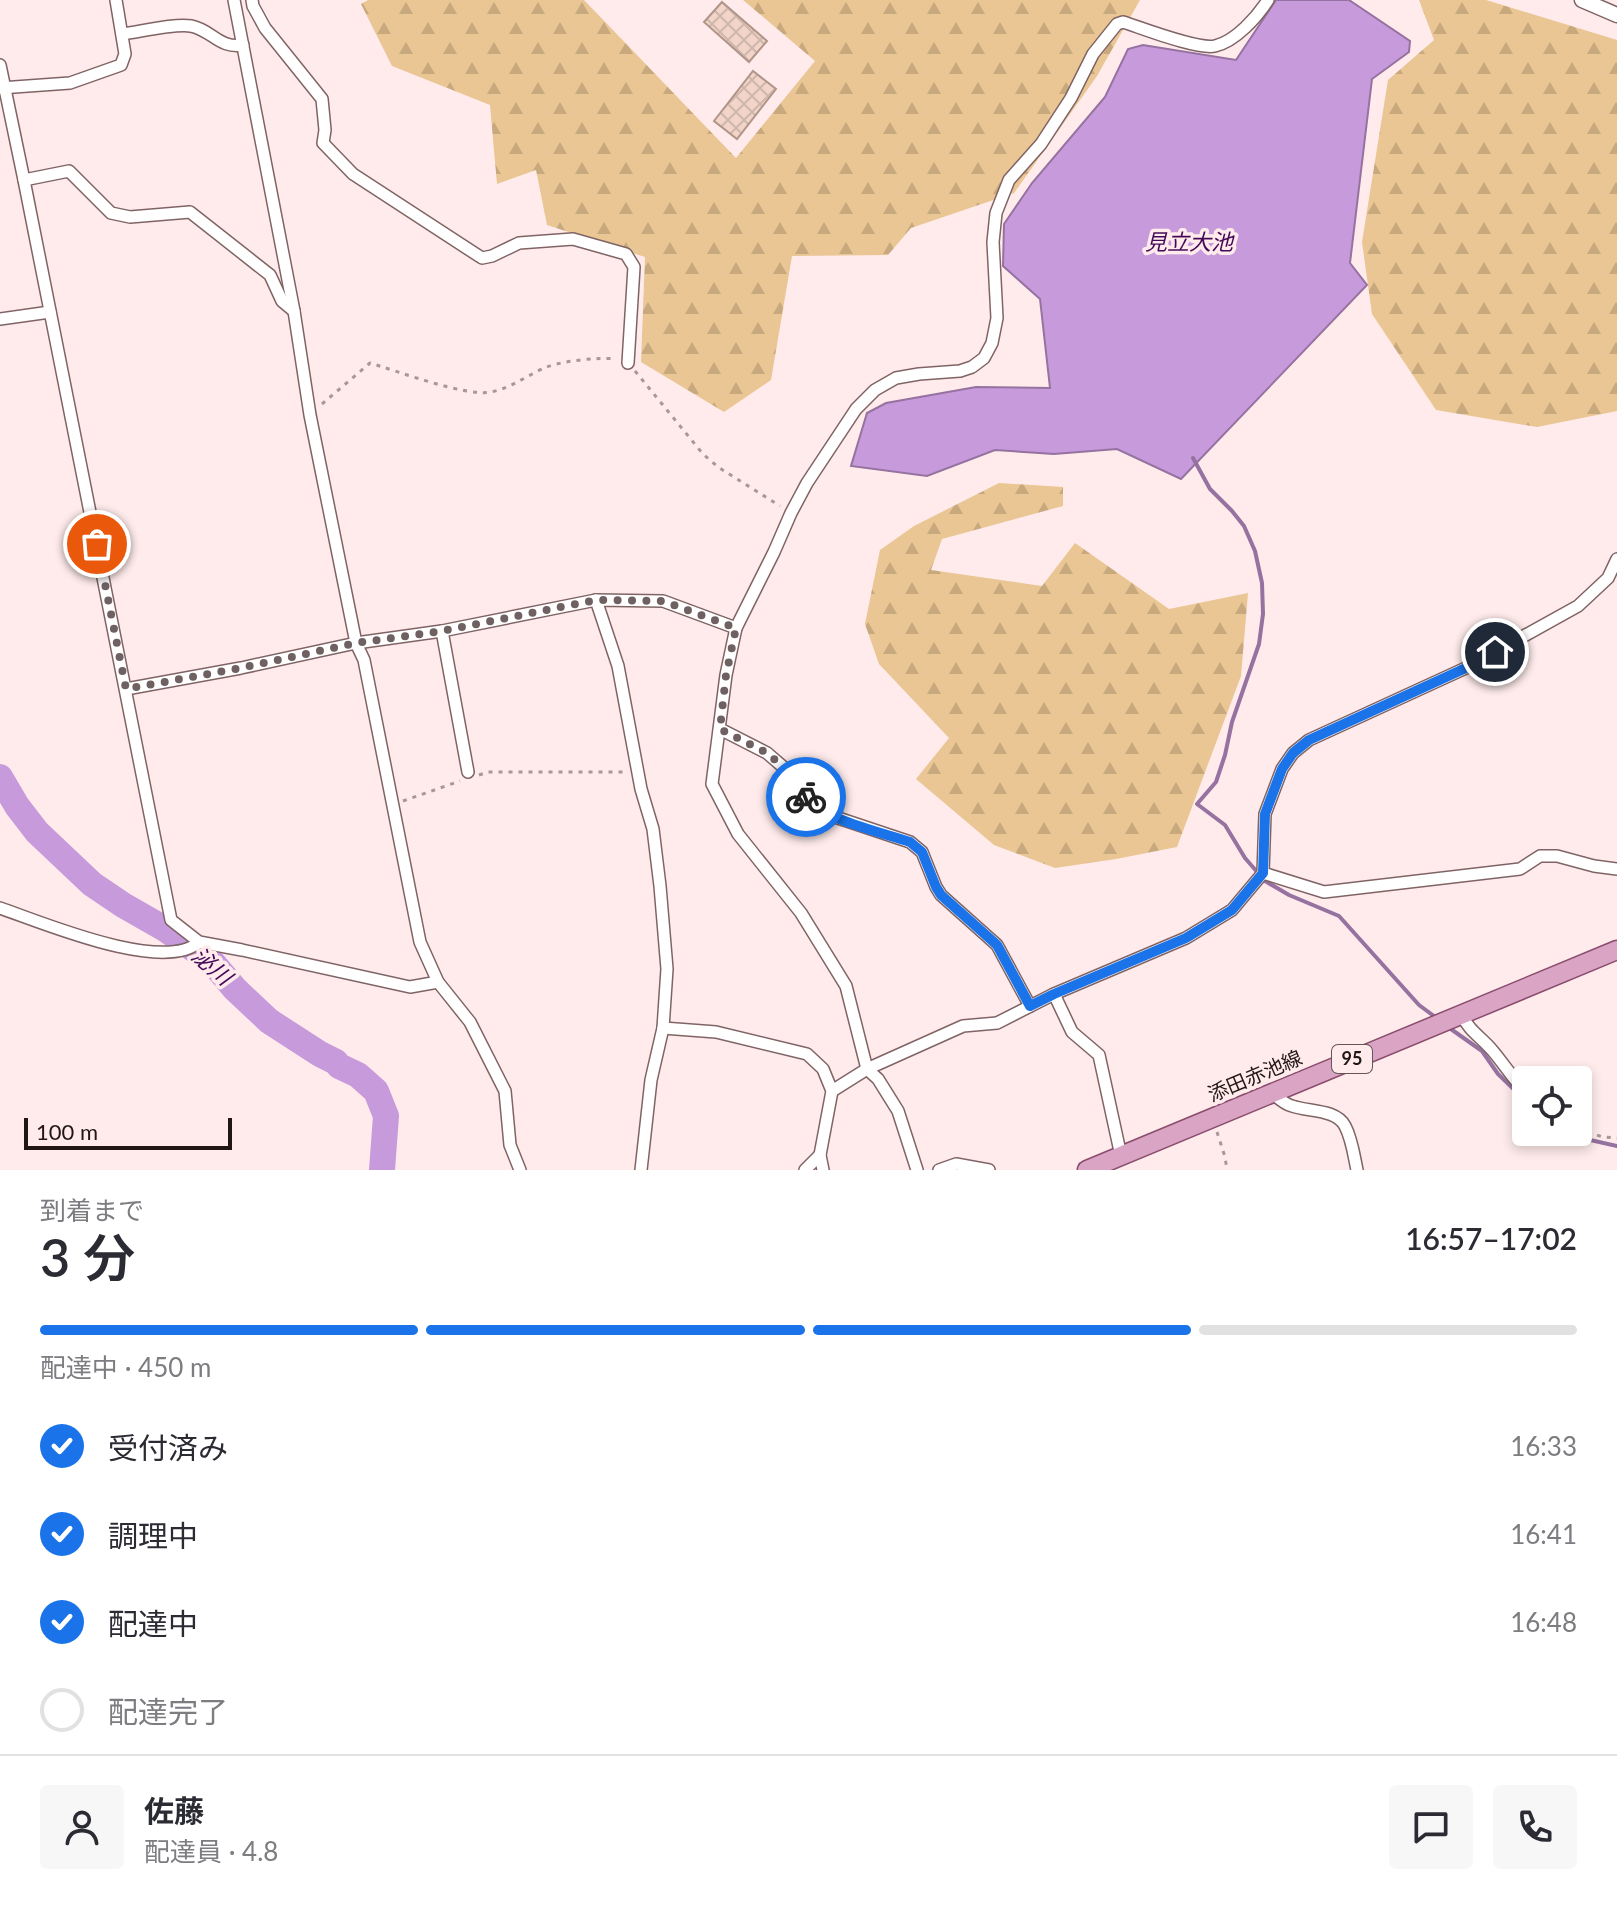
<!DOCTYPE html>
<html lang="ja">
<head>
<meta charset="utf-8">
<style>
	:root { --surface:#fff; --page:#f7f7f7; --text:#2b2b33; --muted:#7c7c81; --line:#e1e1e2; --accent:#1a73e8 }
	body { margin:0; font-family:Lato,"Noto Sans JP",sans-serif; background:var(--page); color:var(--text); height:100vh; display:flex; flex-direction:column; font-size:30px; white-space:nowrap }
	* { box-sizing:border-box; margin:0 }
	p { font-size:26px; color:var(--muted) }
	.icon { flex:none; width:44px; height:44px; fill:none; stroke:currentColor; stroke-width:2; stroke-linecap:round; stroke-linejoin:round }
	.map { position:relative; height:1170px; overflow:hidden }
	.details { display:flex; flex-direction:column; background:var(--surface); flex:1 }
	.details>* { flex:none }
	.tools { position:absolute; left:1512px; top:1066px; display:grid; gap:16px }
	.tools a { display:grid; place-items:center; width:80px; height:80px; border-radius:8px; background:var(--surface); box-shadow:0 4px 12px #0003; font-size:40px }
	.scale { position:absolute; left:24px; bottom:20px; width:208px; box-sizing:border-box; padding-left:8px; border:4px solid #211616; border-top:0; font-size:22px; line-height:28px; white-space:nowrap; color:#211616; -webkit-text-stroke:6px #ffebeb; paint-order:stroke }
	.pin { position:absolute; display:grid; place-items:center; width:68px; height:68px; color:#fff; margin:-34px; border:4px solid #fff; border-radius:50%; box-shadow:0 2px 8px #0007 }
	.courier { position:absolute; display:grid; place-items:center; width:80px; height:80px; margin:-40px; border:6px solid #1a73e8; border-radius:50%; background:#fff; color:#222; box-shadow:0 2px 10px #0007 }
	.overview em { font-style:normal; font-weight:600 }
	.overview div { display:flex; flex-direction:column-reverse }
	.overview { display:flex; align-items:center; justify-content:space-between; height:136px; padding:0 40px }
	h1 { font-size:52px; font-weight:600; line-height:60px }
	.bar { display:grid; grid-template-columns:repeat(4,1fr); gap:12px 8px; align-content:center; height:96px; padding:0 40px }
	.bar i { height:10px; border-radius:6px; background:var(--line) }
	.bar .on { background:var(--accent) }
	.bar p { grid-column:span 4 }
	.line { display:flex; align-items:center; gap:20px; padding:0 40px; border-top:2px solid var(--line) }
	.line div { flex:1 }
	.round { display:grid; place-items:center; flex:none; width:84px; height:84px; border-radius:8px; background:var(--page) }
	ol { padding:0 40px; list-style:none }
	li { display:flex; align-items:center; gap:24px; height:88px }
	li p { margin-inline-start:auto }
	li .icon { padding:8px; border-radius:50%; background:var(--accent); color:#fff; stroke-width:4 }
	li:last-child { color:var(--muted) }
	li i { width:44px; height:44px; border:4px solid var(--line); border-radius:50% }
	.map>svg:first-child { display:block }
	.forest { fill:url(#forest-firs) }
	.water { fill:#c79adb; stroke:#9572a0; stroke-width:2 }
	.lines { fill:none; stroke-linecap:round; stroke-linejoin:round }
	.stream { stroke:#9572a0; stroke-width:4 }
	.river { stroke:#c79adb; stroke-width:26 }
	.building { fill:url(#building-cross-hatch); stroke:#b09589; stroke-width:2 }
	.minor-casing { stroke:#806465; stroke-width:14 }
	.tertiary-casing { stroke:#806465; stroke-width:17 }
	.primary-casing { stroke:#894c6d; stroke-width:21 }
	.path { stroke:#a79797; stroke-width:3; stroke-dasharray:4 6; stroke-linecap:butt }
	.minor { stroke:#fff; stroke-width:11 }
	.tertiary { stroke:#fff; stroke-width:14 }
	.primary { stroke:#daa5c4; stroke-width:18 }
	.done { stroke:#6f6161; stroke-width:8; stroke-dasharray:0 14.4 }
	.route { stroke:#1a73e8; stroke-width:10 }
	.labels { text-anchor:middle; stroke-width:7; stroke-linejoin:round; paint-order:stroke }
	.shield { fill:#ffebeb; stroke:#645656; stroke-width:2 }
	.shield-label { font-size:18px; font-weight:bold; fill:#211616 }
	.street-label { font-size:20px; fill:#211616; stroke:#ffebeb }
	.water-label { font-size:22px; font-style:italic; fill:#440858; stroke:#ffebeb }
</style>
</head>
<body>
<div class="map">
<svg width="1617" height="1170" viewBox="0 0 1617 1170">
	<defs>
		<pattern id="forest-firs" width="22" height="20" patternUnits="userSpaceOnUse" patternTransform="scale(2)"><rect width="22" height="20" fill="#e9c693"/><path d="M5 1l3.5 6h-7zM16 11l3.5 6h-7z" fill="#c8a97e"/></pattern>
		<pattern id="building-cross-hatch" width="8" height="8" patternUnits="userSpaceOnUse" patternTransform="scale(2)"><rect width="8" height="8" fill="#f2d5c8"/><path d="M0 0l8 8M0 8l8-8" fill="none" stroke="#cfb6ab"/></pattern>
	</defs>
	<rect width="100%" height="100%" fill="#ffebeb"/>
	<g class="forest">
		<polygon points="368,0 584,0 736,158 815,61 743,0 1140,0 1097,76 1014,193 911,228 888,255 792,256 771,380 724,412 641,362 645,257 547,225 536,170 497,184 490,105 392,66 361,4"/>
		<polygon points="1419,0 1486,0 1617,40 1617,411 1537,427 1436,410 1372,314 1362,242 1388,80 1434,40"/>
		<polygon points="999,483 1063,487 1063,506 942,539 931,570 1042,586 1075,543 1169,609 1248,593 1241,676 1177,847 1116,859 1055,868 994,845 916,779 949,738 879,664 865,624 880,550 914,526"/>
	</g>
	<polygon class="water" points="1276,0 1349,0 1410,41 1409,52 1372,79 1350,263 1367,285 1181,479 1117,449 1054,454 995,450 927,476 851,466 867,413 886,403 976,387 1050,388 1040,299 1003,266 1004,224 1032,183 1105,97 1128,49 1143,45 1236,60"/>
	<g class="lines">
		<g class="stream">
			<polyline points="1193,458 1210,489 1232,511 1244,526 1255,551 1262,583 1263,614 1259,644 1232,722 1225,755 1216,782 1197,804 1225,825 1245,858 1265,881 1289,895 1339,916 1419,1005 1438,1019"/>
			<polyline points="1448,1027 1482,1051 1498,1074 1526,1101"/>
			<polyline points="1565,1132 1577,1137 1617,1146"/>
		</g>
		<polyline class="river" points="0,777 17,806 37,832 92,884 123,905 165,929 213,963 235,989 269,1021 320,1054 336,1062 339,1066 358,1075 376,1091 386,1116 382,1170"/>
	</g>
	<g class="building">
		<polygon points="722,2 767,41 749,62 704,22"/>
		<polygon points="753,71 776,89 737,139 714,121"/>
	</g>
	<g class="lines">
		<defs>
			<g id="minor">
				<polyline points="234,0 294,311 310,415 356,643 364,660 420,942 438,982 470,1022 505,1091 510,1145 520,1170"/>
				<polyline points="252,0 253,6 265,28 322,99 325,130 323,143 353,174 482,258 492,256 519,243 573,239 626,254 634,267 628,363"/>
				<path d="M122,34C139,32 175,23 191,26C212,30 219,49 243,45"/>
				<polyline points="0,65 24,180 171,920 199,942 242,950 410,987 438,982"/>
				<polyline points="0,88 70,83 121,65 125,54 116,0"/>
				<polyline points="24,180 69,171 111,213 130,217 190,212 270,275 282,301 294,311"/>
				<polyline points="0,319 50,312"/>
				<polyline points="596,600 618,666 641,789 653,829 660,886 667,969 663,1028 651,1080 641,1170"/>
				<polyline points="442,631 468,772"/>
				<polyline points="126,689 241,668 356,643 442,631 596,600 663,601 736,628"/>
				<polyline points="720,729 767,753 789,772 809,803 823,813 910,842 922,852 936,887 941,895 997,945 1030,1006"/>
				<polyline points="1263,873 1324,892 1520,869 1540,856 1557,856 1594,866 1617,869"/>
				<path d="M0,908C41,922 163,974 199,942"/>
				<polyline points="1054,994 1072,1032 1099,1055 1121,1156"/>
				<path d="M1461,1014C1470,1032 1480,1036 1492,1050C1504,1064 1513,1079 1526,1092"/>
				<polyline points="663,1028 716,1032 807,1054 823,1069 832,1091 820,1155 823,1170"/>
				<polyline points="832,1091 867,1069 963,1026 997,1023 1054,994 1186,938 1232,910 1263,873 1265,814 1282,769 1293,753 1309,740 1468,667 1578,606 1608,578 1617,559"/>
				<path d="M1271,1092C1278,1098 1284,1104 1292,1106C1309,1112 1336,1109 1345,1126C1352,1139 1354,1156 1357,1170"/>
				<polyline points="805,1170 820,1155"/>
				<path d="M917,1170L898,1111L878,1079L867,1069L846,986L801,913L738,834L712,784L726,675L736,628L774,552L791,513L807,483L856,409L875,390L896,378L919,374L960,371L972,367L984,358L992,343L997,318L993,242L996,213L1009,180L1041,144L1071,98L1093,54L1117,24L1123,22C1142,28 1198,50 1215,46C1236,41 1257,17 1268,0"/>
				<polyline points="939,1170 956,1164 989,1170"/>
			</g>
			<polyline id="tertiary" points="1582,0 1617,15"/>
			<polyline id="primary" points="1087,1170 1617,950"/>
		</defs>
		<use href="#minor" class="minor-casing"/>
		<use href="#tertiary" class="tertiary-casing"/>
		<use href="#primary" class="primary-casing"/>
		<g class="path">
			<polyline points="635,371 703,454 718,467 780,506"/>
			<path d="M322,404L370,363C397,371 466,397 491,392C510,388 525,377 542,369C558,361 598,357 616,359"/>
			<polyline points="479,775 488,772 624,772 626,774"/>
			<polyline points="403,801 460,781"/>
			<polyline points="1578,1129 1603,1137 1617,1138"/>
			<polyline points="1217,1132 1225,1157 1227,1170"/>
		</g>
		<use href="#minor" class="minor"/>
		<use href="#tertiary" class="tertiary"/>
		<use href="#primary" class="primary"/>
	</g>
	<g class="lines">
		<polyline class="done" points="97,544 126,689 241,668 356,643 442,631 596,600 663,601 736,628 726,675 720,729 767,753 789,772 806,797"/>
		<path class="route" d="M806,797C820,819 884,833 910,842L922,852L936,887L941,895L997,945L1030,1006L1054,994L1186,938L1232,910L1263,873L1265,814L1282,769L1293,753L1309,740L1468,667L1495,652"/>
	</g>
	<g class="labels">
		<rect class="shield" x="1332" y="1045" width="40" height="28" rx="6"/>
		<g class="shield-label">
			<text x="1352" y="1065">95</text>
		</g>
		<g class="street-label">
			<text transform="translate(1255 1076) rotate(-23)" y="7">添田赤池線</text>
		</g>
		<g class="water-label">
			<text x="1189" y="250">見立大池</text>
			<text transform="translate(212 966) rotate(40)" y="8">泌川</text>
		</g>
	</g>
</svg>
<div class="tools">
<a><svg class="icon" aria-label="locate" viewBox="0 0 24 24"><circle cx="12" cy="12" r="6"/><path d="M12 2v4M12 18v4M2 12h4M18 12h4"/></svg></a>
</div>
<div class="scale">100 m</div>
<div class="pin" style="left:97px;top:544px;background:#ea580c"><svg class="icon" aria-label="bag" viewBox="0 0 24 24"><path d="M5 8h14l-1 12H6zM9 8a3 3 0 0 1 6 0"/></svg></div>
<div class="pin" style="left:1495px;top:652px;background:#1f2937"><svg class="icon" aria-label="home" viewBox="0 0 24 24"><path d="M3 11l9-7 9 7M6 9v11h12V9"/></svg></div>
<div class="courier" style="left:806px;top:797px"><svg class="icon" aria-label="bike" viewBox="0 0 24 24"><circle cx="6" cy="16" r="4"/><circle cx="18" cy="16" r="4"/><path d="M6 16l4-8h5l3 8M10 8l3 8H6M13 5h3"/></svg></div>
</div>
<section class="details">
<div class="overview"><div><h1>3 分</h1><p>到着まで</p></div><em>16:57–17:02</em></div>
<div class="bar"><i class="on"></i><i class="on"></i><i class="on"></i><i></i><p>配達中 · 450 m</p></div>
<ol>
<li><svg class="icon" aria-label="check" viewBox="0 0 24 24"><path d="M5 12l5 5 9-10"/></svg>受付済み<p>16:33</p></li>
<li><svg class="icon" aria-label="check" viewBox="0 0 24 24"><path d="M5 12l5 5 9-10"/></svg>調理中<p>16:41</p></li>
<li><svg class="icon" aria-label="check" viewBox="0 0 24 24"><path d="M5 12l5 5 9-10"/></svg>配達中<p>16:48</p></li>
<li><i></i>配達完了</li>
</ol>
<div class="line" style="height:144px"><a class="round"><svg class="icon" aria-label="person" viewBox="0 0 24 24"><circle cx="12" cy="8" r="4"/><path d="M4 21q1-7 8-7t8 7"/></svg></a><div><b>佐藤</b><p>配達員 · 4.8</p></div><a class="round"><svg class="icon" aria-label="chat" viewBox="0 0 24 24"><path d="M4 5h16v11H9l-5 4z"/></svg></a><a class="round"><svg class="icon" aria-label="phone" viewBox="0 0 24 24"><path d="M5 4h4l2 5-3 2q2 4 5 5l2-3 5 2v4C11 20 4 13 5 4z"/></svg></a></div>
</section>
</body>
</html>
